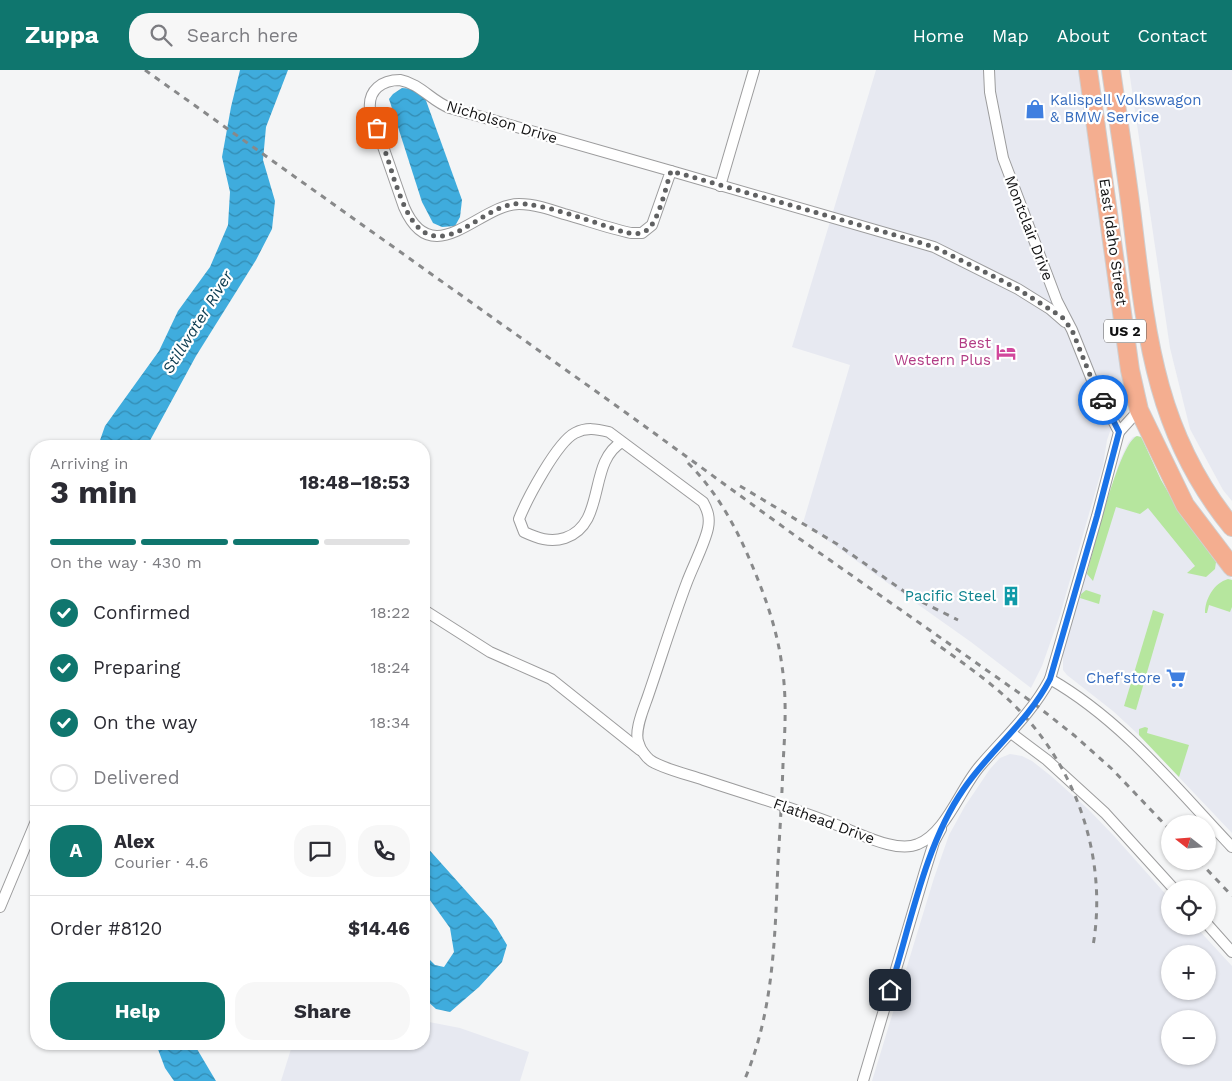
<!DOCTYPE html>
<html lang="en">
<head>
<meta charset="utf-8">
<style>
	:root { --surface:#fff; --page:#f7f7f7; --text:#2b2b33; --muted:#7c7c81; --line:#e1e1e2; --accent:#0f766e }
	body { margin:0; font-family:"Work Sans",sans-serif; background:var(--page); color:var(--text); height:100vh; display:flex; flex-direction:column; font-size:19px; white-space:nowrap }
	* { box-sizing:border-box; margin:0 }
	p { font-size:16px; color:var(--muted) }
	.icon { flex:none; width:28px; height:28px; fill:none; stroke:currentColor; stroke-width:2; stroke-linecap:round; stroke-linejoin:round }
	.map { position:relative; flex:1; overflow:hidden }
	.details { position:absolute; left:30px; top:370px; width:400px; height:610px; display:flex; flex-direction:column; background:var(--surface); border-radius:20px; box-shadow:0 1px 4px #0004 }
	.details>* { flex:none }
	.needle { width:32px; rotate:287deg }
	.fabs { position:absolute; left:1161px; top:745px; display:grid; gap:10px }
	.fabs a { display:grid; place-items:center; width:55px; height:55px; border-radius:50%; background:var(--surface); box-shadow:0 1px 4px #0004; font-size:25px }
	.pin { position:absolute; display:grid; place-items:center; width:42px; height:42px; color:#fff; margin:-21px; border-radius:10px; box-shadow:0 2px 8px #0006 }
	.courier { position:absolute; display:grid; place-items:center; width:50px; height:50px; margin:-25px; border:4px solid #1a73e8; border-radius:50%; background:#fff; color:#222; box-shadow:0 1px 6px #0007 }
	.head em { font-style:normal; font-weight:700 }
	.head div { display:flex; flex-direction:column-reverse }
	.head { display:flex; align-items:center; justify-content:space-between; height:85px; padding:0 20px }
	h1 { font-size:32px; font-weight:700; line-height:38px }
	.bar { display:grid; grid-template-columns:repeat(4,1fr); gap:8px 5px; align-content:center; height:60px; padding:0 20px }
	.bar i { height:6px; border-radius:4px; background:var(--line) }
	.bar .current { background:var(--accent) }
	.bar p { grid-column:span 4 }
	.line { display:flex; align-items:center; gap:12px; padding:0 20px; border-top:1px solid var(--line) }
	.line div { flex:1 }
	.round { display:grid; place-items:center; flex:none; width:52px; height:52px; border-radius:20px; background:var(--page) }
	ol { padding:0 20px; list-style:none }
	li { display:flex; align-items:center; gap:15px; height:55px }
	li p { margin-inline-start:auto }
	li .icon { padding:5px; border-radius:50%; background:var(--accent); color:#fff; stroke-width:4 }
	li:last-child { color:var(--muted) }
	li i { width:28px; height:28px; border:2px solid var(--line); border-radius:50% }
	.button { display:flex; gap:10px; margin-top:auto; padding:10px 20px }
	.button a { flex:1; height:58px; border-radius:20px; background:var(--accent); color:#fff; font-size:20px; font-weight:700; line-height:58px; text-align:center }
	.button a+a { background:var(--page); color:var(--text) }
	header { display:flex; align-items:center; gap:30px; box-sizing:border-box; height:70px; padding:0 25px; background:var(--accent); color:#fff }
	header strong { font-size:24px }
	nav { display:flex; gap:28px; margin-inline-start:auto; font-size:18px }
	.search { width:350px; height:45px; background:var(--page); display:flex; align-items:center; gap:12px; box-sizing:border-box; padding:0 18px; border-radius:20px; color:var(--muted); font-size:19px }
	.map>svg:first-child { display:block }
	.built { fill:#e7e9f1; fill-rule:evenodd }
	.grass { fill:#b6e69e }
	.water { fill:url(#water-waves) }
	.lines { fill:none; stroke-linecap:round; stroke-linejoin:round }
	.minor-casing { stroke:#9c9c9d; stroke-width:12 }
	.trunk-casing { stroke:#cfcfd0; stroke-width:20 }
	.minor { stroke:#fff; stroke-width:10 }
	.trunk { stroke:#f4ae90; stroke-width:18 }
	.rail { stroke:#88898a; stroke-width:3; stroke-dasharray:6 6; stroke-linecap:butt }
	.done { stroke:#606162; stroke-width:5; stroke-dasharray:0 9 }
	.route { stroke:#1a73e8; stroke-width:6 }
	.labels { text-anchor:middle; stroke-width:4.5; stroke-linejoin:round; paint-order:stroke }
	.shield { fill:#fff; stroke:#585859; stroke-width:1 }
	.shield-label { font-size:14px; font-weight:bold; fill:#111112 }
	.shop-label { font-size:15px; fill:#366cbe; stroke:#fff; text-anchor:start }
	.street-label { font-size:15px; fill:#111112; stroke:#fff }
	.hotel-label { font-size:15px; fill:#b23c85; stroke:#fff; text-anchor:end }
	.culture-label { font-size:15px; fill:#0d838f; stroke:#fff; text-anchor:end }
	.water-label { font-size:16px; font-style:italic; fill:#0d3c51; stroke:#fff }
</style>
</head>
<body>
<header>
<strong>Zuppa</strong>
<div class="search"><svg class="icon" aria-label="search" viewBox="0 0 24 24"><circle cx="10" cy="10" r="6"/><path d="M15 15l6 6"/></svg>Search here</div>
<nav><a>Home</a><a>Map</a><a>About</a><a>Contact</a></nav>
</header>
<div class="map">
<svg width="1232" height="1011" viewBox="0 0 1232 1011">
	<defs>
		<pattern id="water-waves" width="16" height="10" patternUnits="userSpaceOnUse" patternTransform="scale(1.25)"><rect width="16" height="10" fill="#3facdd"/><path d="M0 5q4-4 8 0t8 0" fill="none" stroke="#338bb2"/></pattern>
	</defs>
	<rect width="100%" height="100%" fill="#f4f5f6"/>
	<g class="built">
		<polygon points="876,0 1081,0 1124,323 1107,370 1103,395 1060,545 1042,596 1031,618 971,572 803,453 850,295 792,277"/>
		<polygon points="1129,0 1232,0 1232,431 1223,420 1190,359 1170,278"/>
		<polygon points="1137,366 1141,367 1143,371 1161,410 1182,446 1207,480 1232,509 1232,763 1139,665 1113,641 1067,605 1063,600 1063,583 1119,392 1128,373 1133,367"/>
		<path d="M1010,684L1022,686L1032,691L1051,706L1088,739L1114,766L1170,829V856H1195L1232,896V1011H872L934,808L949,765L965,736L990,699L1000,688ZM1170,884H1208V921H1170ZM1170,949H1208V986H1170Z"/>
		<polygon points="424,951 460,958 529,982 520,1011 281,1011 291,979 296,974 424,974"/>
	</g>
	<g class="grass">
		<path d="M1137,366L1141,367L1143,371L1161,410L1182,446L1216,492L1215,499L1206,507L1187,503L1195,496L1148,438L1140,444L1116,437L1093,511L1087,504C1093,481 1119,373 1137,366Z"/>
		<path d="M1228,509L1232,510V537L1230,542L1209,535L1207,543H1205C1205,529 1214,513 1228,509Z"/>
		<polygon points="1086,520 1101,525 1099,534 1080,528 1081,524"/>
		<polygon points="1153,540 1164,544 1136,640 1124,636"/>
		<polygon points="1145,657 1148,658 1147,663 1189,675 1179,707 1139,665 1139,659"/>
	</g>
	<g class="water">
		<polygon points="240,0 288,0 266,57 263,90 275,131 272,159 256,190 196,286 147,376 98,376 105,356 159,281 178,241 210,197 228,155 230,122 222,87 231,37"/>
		<polygon points="402,18 415,19 424,25 462,130 460,147 455,156 442,157 433,153 422,132 389,29 393,24"/>
		<polygon points="424,774 492,850 507,875 502,892 479,917 450,942 436,939 424,928 424,884 435,895 444,897 454,882 450,858 427,826 424,824"/>
		<polygon points="156,974 194,974 216,1011 174,1011 165,998"/>
	</g>
	<g class="lines">
		<defs>
			<g id="minor">
				<path d="M400,10C421,14 431,31 450,38L671,101L652,155L642,163H631C608,158 586,150 564,144C549,139 534,134 519,134C479,134 433,204 404,137L370,39C368,20 382,10 400,10Z"/>
				<polyline points="671,101 934,177 1018,219 1050,239 1065,252"/>
				<polyline points="720,116 754,0"/>
				<polyline points="1119,362 1139,340"/>
				<path d="M622,372C587,392 607,454 565,468C550,473 537,468 524,462L519,449C527,429 557,372 575,363C587,357 596,359 609,362L703,432C708,441 710,448 708,458C705,473 693,496 687,512C673,549 661,588 648,626C644,638 633,662 639,674C640,679 646,687 650,690C660,698 690,705 704,710C755,727 805,741 854,762C871,769 900,782 918,774C946,763 960,719 980,696C1004,668 1032,643 1050,609L1097,446L1119,362L1092,310L1072,260L1057,231L1003,88L990,22L989,0"/>
				<polyline points="424,540 490,582 551,609 640,680"/>
				<path d="M1050,609C1122,650 1176,718 1232,777"/>
				<polyline points="1011,663 1047,690 1105,743 1174,819"/>
				<polyline points="0,837 36,751"/>
				<polyline points="1208,855 1232,882"/>
				<polyline points="863,1011 925,801 934,772 941,759"/>
			</g>
			<g id="trunk">
				<polyline points="1088,0 1130,300 1139,340 1185,435 1232,497"/>
				<path d="M1111,0C1118,49 1126,98 1132,147C1146,263 1155,363 1232,457"/>
			</g>
		</defs>
		<use href="#minor" class="minor-casing"/>
		<use href="#trunk" class="trunk-casing"/>
		<use href="#minor" class="minor"/>
		<use href="#trunk" class="trunk"/>
		<g class="rail">
			<polyline points="145,0 632,347 797,467 1032,632 1075,666 1112,699 1170,760"/>
			<path d="M688,393C715,420 734,453 749,488C764,523 777,558 782,596C787,628 785,662 783,694C782,727 780,759 778,792C775,866 774,942 744,1011"/>
			<polyline points="740,416 837,474 912,527 958,550"/>
			<path d="M931,570C960,591 990,611 1015,636C1077,698 1108,789 1093,876"/>
			<polyline points="1199,791 1232,826"/>
		</g>
	</g>
	<g class="lines">
		<path class="done" d="M377,58C383,75 389,92 394,109C405,139 417,181 459,161C477,152 494,137 514,134C540,131 597,154 624,162C632,164 640,165 647,160C659,151 666,116 671,101L905,168L934,177L987,203L1018,219L1062,247L1072,260L1092,310L1103,330"/>
		<path class="route" d="M890,920C910,856 925,775 963,720C989,681 1028,652 1050,609L1097,446L1119,362L1103,330"/>
	</g>
	<defs>
		<symbol id="shop-bare" viewBox="-9 -9 18 18"><path d="M-5-2.5h2.3a2.7 3.5 0 0 1 5.4 0H5L5.5 6h-11ZM-1.5-2.5h3a1.5 2.3 0 0 0-3 0Z" fill="#3f7fe0" stroke="#fff" stroke-width="2.5" paint-order="stroke"/></symbol>
		<symbol id="hotel-bare" viewBox="-9 -9 18 18"><path d="M-6-4.5h1.5V1H6V5H4.5V3h-9V5H-6ZM-4 0a1.8 1.8 0 1 1 3.6 0ZM.5 0V-2.5h3Q6-2.5 6 0Z" fill="#d1479c" stroke="#fff" stroke-width="2.5" paint-order="stroke"/></symbol>
		<symbol id="building-bare" viewBox="-9 -9 18 18"><path d="M-4-6H4V6H1V3H-1V6H-4ZM-2.5-4.3h1.7v1.8h-1.7ZM.8-4.3h1.7v1.8H.8ZM-2.5-1h1.7V.8h-1.7ZM.8-1h1.7V.8H.8Z" fill="#0f9aa8" stroke="#fff" stroke-width="2.5" paint-order="stroke"/></symbol>
		<symbol id="supermarket-bare" viewBox="-9 -9 18 18"><path d="M-6-5.5h2.5l.6 2H6L4.5 2H-2.5L-4.4-4H-6ZM-1.5 3.2a1.3 1.3 0 1 0 .1 0ZM3 3.2a1.3 1.3 0 1 0 .1 0Z" fill="#3f7fe0" stroke="#fff" stroke-width="2.5" paint-order="stroke"/></symbol>
	</defs>
	<g fill-rule="evenodd">
		<use href="#shop-bare" x="1021" y="25" width="28" height="28"/>
		<use href="#hotel-bare" x="992" y="268" width="28" height="28"/>
		<use href="#building-bare" x="997" y="512" width="28" height="28"/>
		<use href="#supermarket-bare" x="1162" y="594" width="28" height="28"/>
	</g>
	<g class="labels">
		<rect class="shield" x="1104" y="249.5" width="42" height="23" rx="4"/>
		<g class="shield-label">
			<text x="1125" y="266">US 2</text>
		</g>
		<g class="shop-label">
			<text x="1050" y="35">Kalispell Volkswagon<tspan x="1050" dy="17">&amp; BMW Service</tspan></text>
			<text x="1161" y="613" text-anchor="end">Chef'store</text>
		</g>
		<g class="street-label">
			<text transform="translate(502 52) rotate(17)" y="5">Nicholson Drive</text>
			<text transform="translate(1029 158) rotate(69)" y="5">Montclair Drive</text>
			<text transform="translate(1113 172) rotate(82)" y="5">East Idaho Street</text>
			<text transform="translate(824 751) rotate(20)" y="5">Flathead Drive</text>
		</g>
		<g class="hotel-label">
			<text x="991" y="278">Best<tspan x="991" dy="17">Western Plus</tspan></text>
		</g>
		<g class="culture-label">
			<text x="996" y="531">Pacific Steel</text>
		</g>
		<g class="water-label">
			<text transform="translate(197 252) rotate(-58)" y="6">Stillwater River</text>
		</g>
	</g>
</svg>
<div class="fabs">
<a><svg class="needle" viewBox="-14 -14 28 28"><path d="M0-13l5 13h-10z" fill="#e53935"/><path d="M0 13l5-13h-10z" fill="#7c7c81"/></svg></a>
<a><svg class="icon" aria-label="locate" viewBox="0 0 24 24"><circle cx="12" cy="12" r="6"/><path d="M12 2v4M12 18v4M2 12h4M18 12h4"/></svg></a>
<a>+</a>
<a>−</a>
</div>
<div class="pin" style="left:377px;top:58px;background:#ea580c"><svg class="icon" aria-label="bag" viewBox="0 0 24 24"><path d="M5 8h14l-1 12H6zM9 8a3 3 0 0 1 6 0"/></svg></div>
<div class="pin" style="left:890px;top:920px;background:#1f2937"><svg class="icon" aria-label="home" viewBox="0 0 24 24"><path d="M3 11l9-7 9 7M6 9v11h12V9"/></svg></div>
<div class="courier" style="left:1103px;top:330px"><svg class="icon" aria-label="car" viewBox="0 0 24 24"><path d="M5 17H2v-5l4-1 3-4h7l3 4 3 1v5h-3M9 17h6M6 11h13"/><circle cx="7" cy="17" r="2"/><circle cx="17" cy="17" r="2"/></svg></div>
<section class="details">
<div class="head"><div><h1>3 min</h1><p>Arriving in</p></div><em>18:48–18:53</em></div>
<div class="bar"><i class="current"></i><i class="current"></i><i class="current"></i><i></i><p>On the way · 430 m</p></div>
<ol>
<li><svg class="icon" aria-label="check" viewBox="0 0 24 24"><path d="M5 12l5 5 9-10"/></svg>Confirmed<p>18:22</p></li>
<li><svg class="icon" aria-label="check" viewBox="0 0 24 24"><path d="M5 12l5 5 9-10"/></svg>Preparing<p>18:24</p></li>
<li><svg class="icon" aria-label="check" viewBox="0 0 24 24"><path d="M5 12l5 5 9-10"/></svg>On the way<p>18:34</p></li>
<li><i></i>Delivered</li>
</ol>
<div class="line" style="height:90px"><b class="round" style="background:var(--accent);color:#fff">A</b><div><b>Alex</b><p>Courier · 4.6</p></div><a class="round"><svg class="icon" aria-label="chat" viewBox="0 0 24 24"><path d="M4 5h16v11H9l-5 4z"/></svg></a><a class="round"><svg class="icon" aria-label="phone" viewBox="0 0 24 24"><path d="M5 4h4l2 5-3 2q2 4 5 5l2-3 5 2v4C11 20 4 13 5 4z"/></svg></a></div>
<div class="line" style="height:65px"><div>Order #8120</div><b>$14.46</b></div>
<div class="button"><a>Help</a><a>Share</a></div>
</section>
</div>
</body>
</html>
